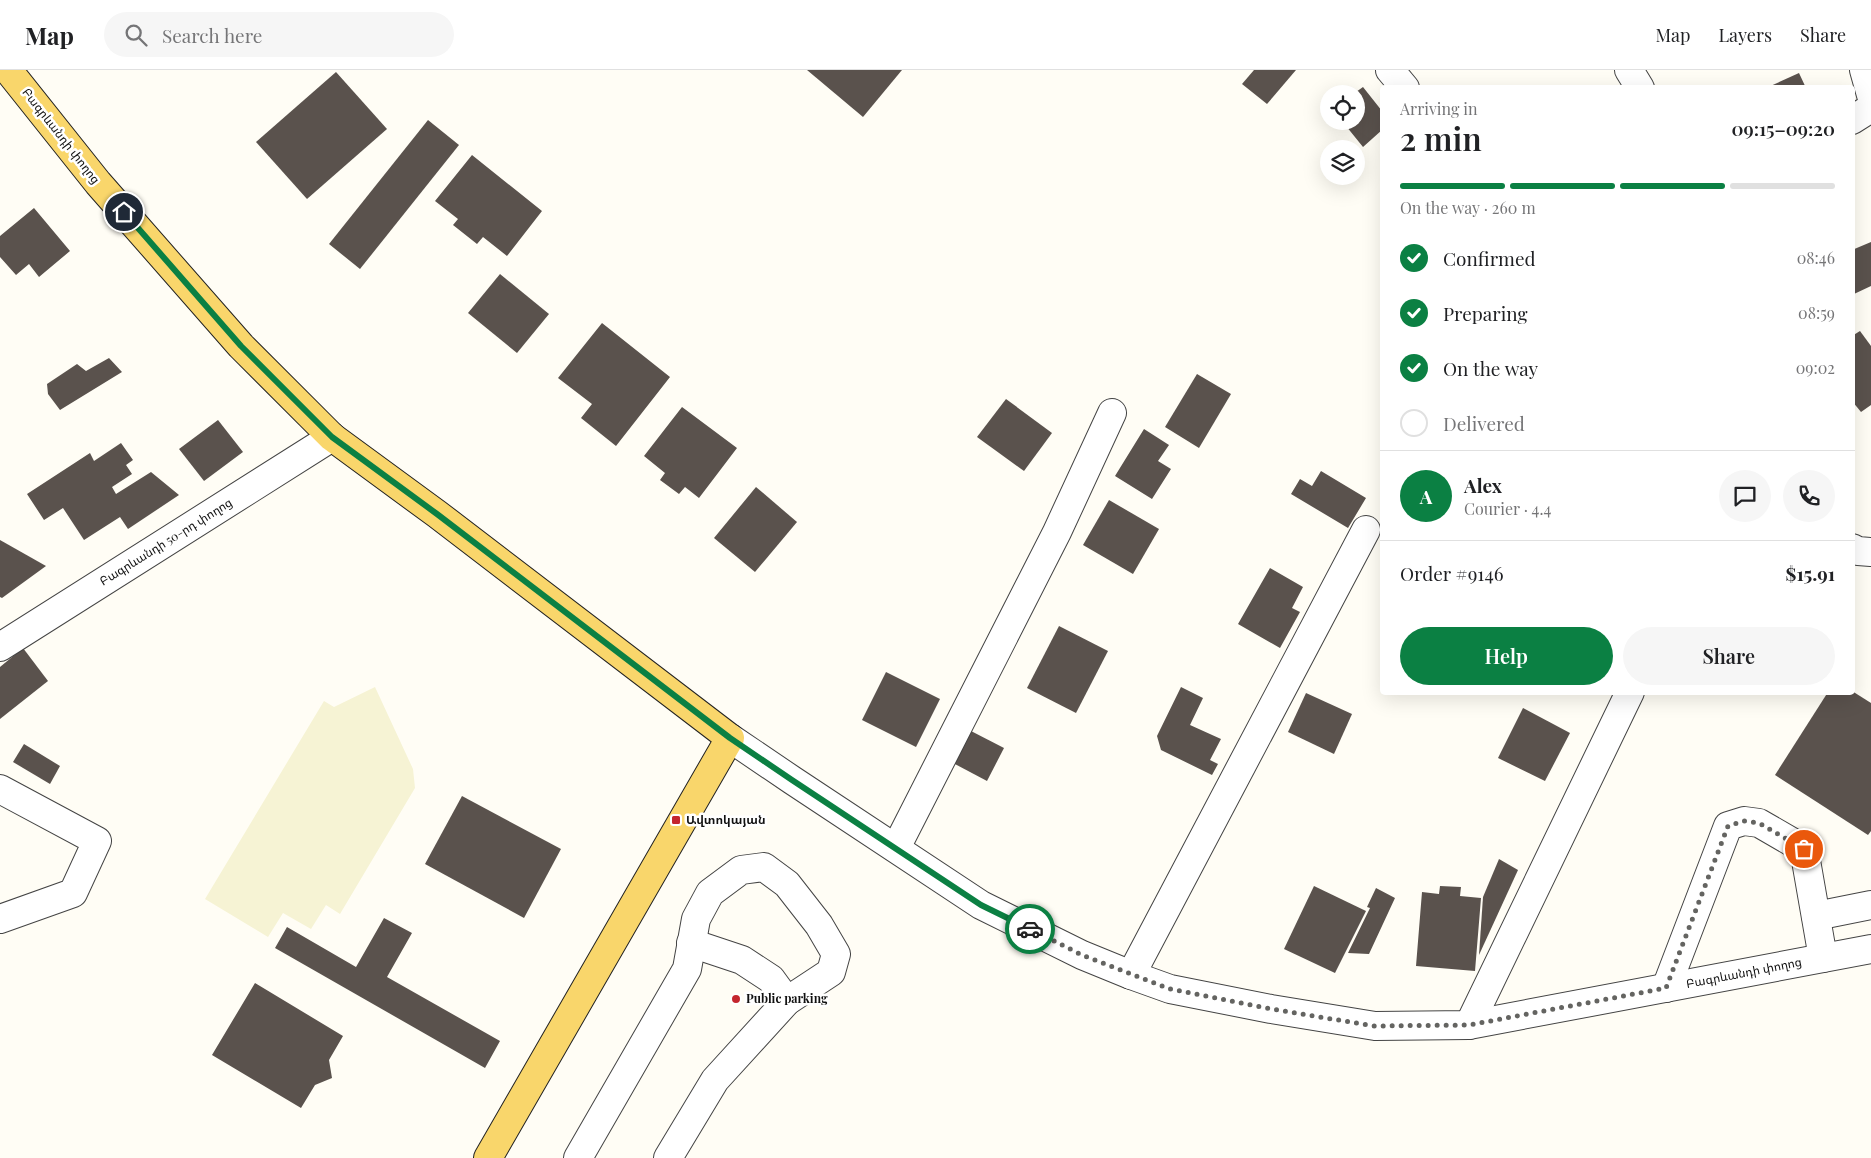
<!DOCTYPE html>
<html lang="en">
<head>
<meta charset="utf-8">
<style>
	:root { --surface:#fff; --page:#f6f6f6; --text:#202124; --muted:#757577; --line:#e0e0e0; --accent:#0b8043 }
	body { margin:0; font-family:"Playfair Display","Noto Sans Armenian",serif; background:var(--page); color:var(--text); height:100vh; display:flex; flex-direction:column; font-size:19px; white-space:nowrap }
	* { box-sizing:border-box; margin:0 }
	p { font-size:16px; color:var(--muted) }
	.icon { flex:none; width:28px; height:28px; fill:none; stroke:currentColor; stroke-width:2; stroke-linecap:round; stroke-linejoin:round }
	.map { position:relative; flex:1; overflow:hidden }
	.details { position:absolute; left:1380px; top:15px; width:475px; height:610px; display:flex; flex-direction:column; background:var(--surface); border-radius:5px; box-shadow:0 5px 20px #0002 }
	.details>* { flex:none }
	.buttons { position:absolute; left:1320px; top:15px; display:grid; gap:10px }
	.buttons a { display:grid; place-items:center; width:45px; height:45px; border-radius:50%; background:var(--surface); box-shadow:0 5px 20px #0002; font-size:25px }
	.pin { position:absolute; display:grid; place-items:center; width:42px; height:42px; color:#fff; margin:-21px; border:2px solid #fff; border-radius:50%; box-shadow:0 1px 5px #0007 }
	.courier { position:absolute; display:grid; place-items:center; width:50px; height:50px; margin:-25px; border:4px solid #0b8043; border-radius:50%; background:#fff; color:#222; box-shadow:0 1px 6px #0007 }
	.headline em { font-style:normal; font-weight:600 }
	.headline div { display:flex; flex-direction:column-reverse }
	.headline { display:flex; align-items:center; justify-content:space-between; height:85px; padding:0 20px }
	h1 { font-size:32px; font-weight:600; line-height:38px }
	.bar { display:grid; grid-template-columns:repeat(4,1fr); gap:8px 5px; align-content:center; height:60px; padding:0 20px }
	.bar i { height:6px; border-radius:4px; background:var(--line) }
	.bar .current { background:var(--accent) }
	.bar p { grid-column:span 4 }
	.line { display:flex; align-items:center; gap:12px; padding:0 20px; border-top:1px solid var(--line) }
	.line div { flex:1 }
	.round { display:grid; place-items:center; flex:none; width:52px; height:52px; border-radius:26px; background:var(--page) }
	ol { padding:0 20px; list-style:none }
	li { display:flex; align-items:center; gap:15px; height:55px }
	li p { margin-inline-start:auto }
	li .icon { padding:5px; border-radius:50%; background:var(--accent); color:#fff; stroke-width:4 }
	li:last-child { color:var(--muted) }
	li i { width:28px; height:28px; border:2px solid var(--line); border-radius:50% }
	.cta { display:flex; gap:10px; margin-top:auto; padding:10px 20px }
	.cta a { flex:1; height:58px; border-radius:30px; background:var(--accent); color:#fff; font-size:20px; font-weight:600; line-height:58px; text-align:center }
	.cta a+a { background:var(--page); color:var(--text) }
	header { display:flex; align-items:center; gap:30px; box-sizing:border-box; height:70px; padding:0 25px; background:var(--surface); border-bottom:1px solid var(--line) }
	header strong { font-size:24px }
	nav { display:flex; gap:28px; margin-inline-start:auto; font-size:18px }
	.search { width:350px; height:45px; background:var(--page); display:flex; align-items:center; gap:12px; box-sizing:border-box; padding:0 18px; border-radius:28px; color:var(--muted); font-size:19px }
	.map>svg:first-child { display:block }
	.farmland { fill:#f6f3d4 }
	.building { fill:#5a524d }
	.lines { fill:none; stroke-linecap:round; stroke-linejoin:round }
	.minor-casing { stroke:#444; stroke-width:30 }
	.major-casing { stroke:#222; stroke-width:30 }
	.minor { stroke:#fff; stroke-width:28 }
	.major { stroke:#f9d66b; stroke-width:28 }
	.done { stroke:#646461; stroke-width:5; stroke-dasharray:0 9 }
	.route { stroke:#0b8043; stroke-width:6 }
	.poi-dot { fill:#c4262e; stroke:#fff; stroke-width:2 }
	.labels { text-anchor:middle; stroke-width:5; stroke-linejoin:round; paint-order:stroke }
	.street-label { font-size:12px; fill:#111; stroke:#fff }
	.poi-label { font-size:12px; font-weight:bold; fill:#111; stroke:#fff; text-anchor:start }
</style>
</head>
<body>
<header>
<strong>Map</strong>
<div class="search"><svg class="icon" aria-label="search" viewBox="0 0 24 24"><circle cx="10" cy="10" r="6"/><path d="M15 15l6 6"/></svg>Search here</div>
<nav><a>Map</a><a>Layers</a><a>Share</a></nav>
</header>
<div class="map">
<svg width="1871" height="1088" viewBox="0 0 1871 1088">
	<rect width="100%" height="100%" fill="#fffdf5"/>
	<polygon class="farmland" points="375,617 413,699 415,718 340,844 326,835 311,859 283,843 268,867 205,829 324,631 334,637"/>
	<g class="building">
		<polygon points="807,0 902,0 863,47"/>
		<polygon points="1254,0 1296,0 1267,34 1242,14"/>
		<polygon points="336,2 387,59 307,129 256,72"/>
		<polygon points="1799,3 1806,18 1766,18"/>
		<polygon points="1363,17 1382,41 1382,60 1363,77 1342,51 1356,51 1356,22"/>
		<polygon points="428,50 459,75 360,199 329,174"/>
		<polygon points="472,85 542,141 507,186 483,167 477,174 453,155 458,149 435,131"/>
		<polygon points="34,138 70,181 39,207 29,194 16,205 0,187 0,166"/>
		<polygon points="1871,172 1871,216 1854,224 1852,180"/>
		<polygon points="500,204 549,244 517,283 468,243"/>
		<polygon points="602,253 670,307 616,376 581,348 592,334 558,308"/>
		<polygon points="1860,261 1871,276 1871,335 1861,342 1852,331 1852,266"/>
		<polygon points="109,288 122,302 60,340 48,324 47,314 77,294 86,301"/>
		<polygon points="1197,304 1231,324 1199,378 1165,357"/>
		<polygon points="1006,329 1052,363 1024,401 977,367"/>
		<polygon points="682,337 737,378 699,428 685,417 679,424 660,410 665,403 644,386"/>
		<polygon points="218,350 243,382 204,411 179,379"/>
		<polygon points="1144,359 1169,375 1158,391 1171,399 1152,429 1115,406"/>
		<polygon points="121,373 133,390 126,395 132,404 112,417 116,424 151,402 179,425 128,459 120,447 84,470 63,438 44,450 27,424 90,383 94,391"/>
		<polygon points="1321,401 1366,428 1348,458 1291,424 1300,409 1312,416"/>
		<polygon points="756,417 797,452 755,502 714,468"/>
		<polygon points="1109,430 1159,459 1133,504 1083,475"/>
		<polygon points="0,470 46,496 2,528 0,527"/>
		<polygon points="1270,498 1303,517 1292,538 1300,542 1280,578 1238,554"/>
		<polygon points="1059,556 1108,581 1076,643 1027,618"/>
		<polygon points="23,578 48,611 0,649 0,597"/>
		<polygon points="886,602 940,629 916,677 862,650"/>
		<polygon points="1181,617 1203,628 1190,655 1221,669 1210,690 1218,694 1212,705 1161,680 1157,666"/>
		<polygon points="1852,621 1871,633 1871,761 1868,765 1775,705 1828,622"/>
		<polygon points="1306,623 1352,644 1334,684 1288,662"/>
		<polygon points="1523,638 1570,663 1545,711 1498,688"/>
		<polygon points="971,661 1004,678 987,711 953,693"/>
		<polygon points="24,674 60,696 50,714 13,692"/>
		<polygon points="462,726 561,779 524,848 425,794"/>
		<polygon points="1499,789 1518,800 1479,885 1483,827"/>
		<polygon points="1314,816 1366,841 1335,903 1284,879"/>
		<polygon points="1440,816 1461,817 1460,826 1481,828 1475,901 1416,896 1422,822 1439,824"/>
		<polygon points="1376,818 1395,828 1369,884 1348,883 1370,838 1367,837"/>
		<polygon points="384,848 412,863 387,907 500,971 485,998 275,878 287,857 356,897"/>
		<polygon points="255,913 343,966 329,990 332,1008 315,1015 301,1038 212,985"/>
	</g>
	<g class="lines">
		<defs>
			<g id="minor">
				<polyline points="1390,0 1405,18"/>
				<polyline points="1629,0 1640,18"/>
				<polyline points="1864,0 1871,25"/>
				<polyline points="1852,50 1871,38"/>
				<polyline points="1852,478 1858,481 1871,482"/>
				<polyline points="0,577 332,367"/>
				<polyline points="730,668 792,710 981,835 1082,885 1131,905 1170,919 1271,939 1375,956 1469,955 1871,879"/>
				<polyline points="0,719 97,771 73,823 0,849"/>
				<polyline points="896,778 1057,462 1112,343"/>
				<polyline points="1816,846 1871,835"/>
				<polyline points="691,873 742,890 771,909 787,931"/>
				<polyline points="1131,905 1366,460"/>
				<polyline points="1666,918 1728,756 1744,751 1759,753 1804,779 1823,888"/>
				<polyline points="1469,955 1630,622"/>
				<polyline points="578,1088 687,899 696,849 710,823 741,800 764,797 787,814 819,855 836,884 831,902 787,931 715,1010 668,1088"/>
			</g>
			<polyline id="major" points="8,0 98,113 241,276 332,367 437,444 730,668 488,1088"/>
		</defs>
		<use href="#minor" class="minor-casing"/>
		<use href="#major" class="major-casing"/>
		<use href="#minor" class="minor"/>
		<use href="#major" class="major"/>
	</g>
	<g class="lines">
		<polyline class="done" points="1030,859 1082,885 1170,919 1272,939 1374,956 1469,955 1666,918 1728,756 1744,751 1759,753 1804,779"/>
		<polyline class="route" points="124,142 241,276 332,367 437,444 730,668 792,710 981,835 1030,859"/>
	</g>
	<g class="poi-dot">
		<rect x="671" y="745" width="10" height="10" rx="2.5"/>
		<circle cx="736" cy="929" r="5"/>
	</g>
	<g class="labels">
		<g class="street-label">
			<text transform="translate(61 66) rotate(52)" y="4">Բագրևանդի փողոց</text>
			<text transform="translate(166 472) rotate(-32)" y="4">Բագրևանդի 50-րդ փողոց</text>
			<text transform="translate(1744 903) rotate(-11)" y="4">Բագրևանդի փողոց</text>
		</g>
		<g class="poi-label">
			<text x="686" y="754">Ավտոկայան</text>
			<text x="746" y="933">Public parking</text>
		</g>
	</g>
</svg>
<div class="buttons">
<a><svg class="icon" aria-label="locate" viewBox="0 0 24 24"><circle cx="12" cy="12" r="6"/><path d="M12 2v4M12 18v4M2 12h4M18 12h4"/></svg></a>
<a><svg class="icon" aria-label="layers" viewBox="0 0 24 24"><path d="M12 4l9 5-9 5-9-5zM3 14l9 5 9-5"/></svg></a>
</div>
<div class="pin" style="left:1804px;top:779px;background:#ea580c"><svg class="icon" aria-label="bag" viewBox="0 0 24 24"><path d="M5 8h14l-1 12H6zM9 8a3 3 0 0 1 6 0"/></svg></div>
<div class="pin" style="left:124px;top:142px;background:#1f2937"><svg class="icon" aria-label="home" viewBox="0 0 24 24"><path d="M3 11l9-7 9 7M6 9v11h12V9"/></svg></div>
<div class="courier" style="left:1030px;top:859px"><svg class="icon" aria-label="car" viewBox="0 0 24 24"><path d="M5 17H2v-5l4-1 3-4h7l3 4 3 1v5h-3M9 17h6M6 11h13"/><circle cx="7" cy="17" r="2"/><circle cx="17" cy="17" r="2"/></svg></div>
<section class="details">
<div class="headline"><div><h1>2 min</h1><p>Arriving in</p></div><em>09:15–09:20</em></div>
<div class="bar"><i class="current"></i><i class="current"></i><i class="current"></i><i></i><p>On the way · 260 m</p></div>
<ol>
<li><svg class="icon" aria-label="check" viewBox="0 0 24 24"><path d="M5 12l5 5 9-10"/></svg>Confirmed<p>08:46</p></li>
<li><svg class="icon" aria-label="check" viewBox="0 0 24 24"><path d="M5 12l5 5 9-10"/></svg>Preparing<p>08:59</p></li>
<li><svg class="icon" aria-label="check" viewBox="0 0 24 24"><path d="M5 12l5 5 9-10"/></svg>On the way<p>09:02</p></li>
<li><i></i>Delivered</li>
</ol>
<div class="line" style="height:90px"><b class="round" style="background:var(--accent);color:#fff">A</b><div><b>Alex</b><p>Courier · 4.4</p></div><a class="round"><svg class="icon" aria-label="chat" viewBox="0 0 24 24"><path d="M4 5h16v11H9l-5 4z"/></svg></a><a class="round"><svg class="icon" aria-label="phone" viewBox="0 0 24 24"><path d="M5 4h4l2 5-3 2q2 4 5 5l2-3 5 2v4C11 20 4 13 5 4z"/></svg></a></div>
<div class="line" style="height:65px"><div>Order #9146</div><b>$15.91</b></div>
<div class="cta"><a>Help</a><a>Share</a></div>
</section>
</div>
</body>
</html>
